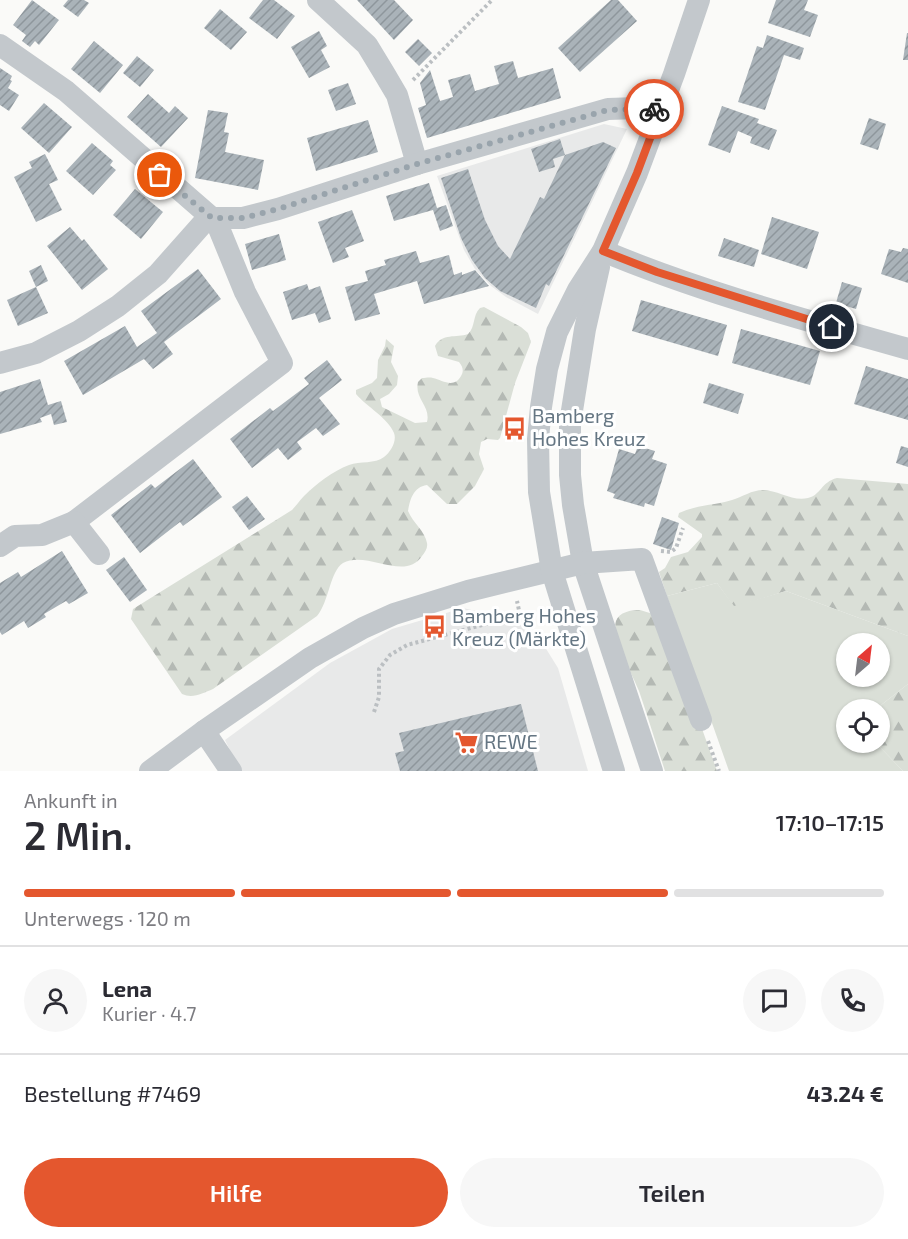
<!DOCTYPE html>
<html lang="de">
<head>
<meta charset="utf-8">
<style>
	:root { --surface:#fff; --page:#f7f7f7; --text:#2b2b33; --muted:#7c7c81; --line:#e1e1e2; --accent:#e4572e }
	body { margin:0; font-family:"Exo 2",sans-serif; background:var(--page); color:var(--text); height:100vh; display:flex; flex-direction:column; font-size:22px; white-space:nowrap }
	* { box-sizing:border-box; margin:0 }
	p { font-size:20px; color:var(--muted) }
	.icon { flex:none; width:33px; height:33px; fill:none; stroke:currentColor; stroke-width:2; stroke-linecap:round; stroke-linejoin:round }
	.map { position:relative; height:771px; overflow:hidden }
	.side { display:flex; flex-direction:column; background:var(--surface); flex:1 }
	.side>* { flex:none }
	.needle { width:39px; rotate:28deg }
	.buttons { position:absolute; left:836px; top:633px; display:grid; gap:12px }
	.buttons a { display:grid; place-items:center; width:54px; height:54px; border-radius:50%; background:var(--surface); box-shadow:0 2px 4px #0004; font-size:30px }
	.pin { position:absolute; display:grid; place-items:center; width:51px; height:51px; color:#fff; margin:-26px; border:3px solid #fff; border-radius:50%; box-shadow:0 2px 6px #0007 }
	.courier { position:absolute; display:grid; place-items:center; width:60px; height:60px; margin:-30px; border:4px solid #e4572e; border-radius:50%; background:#fff; color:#222; box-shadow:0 2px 8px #0007 }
	.headline em { font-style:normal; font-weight:600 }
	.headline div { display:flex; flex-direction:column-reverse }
	.headline { display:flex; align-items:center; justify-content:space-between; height:102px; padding:0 24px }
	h1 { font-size:39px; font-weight:600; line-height:45px }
	.bar { display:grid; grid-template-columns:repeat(4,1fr); gap:9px 6px; align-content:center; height:72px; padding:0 24px }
	.bar i { height:8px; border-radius:4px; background:var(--line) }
	.bar .selected { background:var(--accent) }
	.bar p { grid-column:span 4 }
	.line { display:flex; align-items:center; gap:15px; padding:0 24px; border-top:2px solid var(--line) }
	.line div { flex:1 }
	.round { display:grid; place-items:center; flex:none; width:63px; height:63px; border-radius:32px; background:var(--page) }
	.action { display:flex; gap:12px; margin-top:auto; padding:12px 24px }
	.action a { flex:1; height:69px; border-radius:36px; background:var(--accent); color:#fff; font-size:24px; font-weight:600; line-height:69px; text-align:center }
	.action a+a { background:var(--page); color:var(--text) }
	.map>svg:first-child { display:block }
	.built { fill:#e8e9e9 }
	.forest { fill:url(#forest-firs) }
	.garden { fill:#dadfd7; fill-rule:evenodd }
	.building { fill:url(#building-hatch) }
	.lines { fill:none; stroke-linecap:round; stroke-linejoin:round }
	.path { stroke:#bbbfc2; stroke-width:4; stroke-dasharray:3 3; stroke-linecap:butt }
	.minor { stroke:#c3c8cc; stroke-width:22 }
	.done { stroke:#99a4ac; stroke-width:6; stroke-dasharray:0 10.8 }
	.route { stroke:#e4572e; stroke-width:8 }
	.labels { text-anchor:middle; stroke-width:6; stroke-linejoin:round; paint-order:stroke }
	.poi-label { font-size:20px; fill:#657683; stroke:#fff; text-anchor:start }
</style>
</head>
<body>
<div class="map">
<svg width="908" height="771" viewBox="0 0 908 771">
	<defs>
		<pattern id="forest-firs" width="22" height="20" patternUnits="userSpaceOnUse" patternTransform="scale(1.5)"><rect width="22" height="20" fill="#dadfd7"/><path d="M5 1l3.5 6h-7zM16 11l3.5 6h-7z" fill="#b4b9b4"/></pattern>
		<pattern id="building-hatch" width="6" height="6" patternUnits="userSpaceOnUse" patternTransform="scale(1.5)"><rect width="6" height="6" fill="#aab3b9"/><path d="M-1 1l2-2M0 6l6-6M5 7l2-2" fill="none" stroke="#8e969c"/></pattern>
	</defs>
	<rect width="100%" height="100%" fill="#fafaf8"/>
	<g class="built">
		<polygon points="604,124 627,129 538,314 506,297 491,286 475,269 464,250 437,176"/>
		<polygon points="463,608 523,622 528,625 540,639 558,668 588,771 240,771 225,740 330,663 392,629"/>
	</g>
	<g class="forest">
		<path d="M484,307L521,327L528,333L531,342L515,383L500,438L498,440L487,439L481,442L479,454L484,469L475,486L457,504H447L427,485C413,487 410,500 408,511C413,523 425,531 427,543C428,548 425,552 422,556C405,582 367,550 343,563C330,571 329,602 317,616L213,689C203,693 193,699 182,694L131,619L133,609L292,510C296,506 299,501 304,496C316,484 333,471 349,465C360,461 375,464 384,457C391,452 397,441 394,433C388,418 367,407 356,394V390L372,383L377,378L378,360L385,346L386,339L394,346L391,362L398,376L397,385L389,394L380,399L382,407L415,423L427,422C431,406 414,399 418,382L422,378C426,378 429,377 433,378C442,380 454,389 461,376C464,371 463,367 459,362L438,356L435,346C442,333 456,338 468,334C476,326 472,316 480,308Z"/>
		<path d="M837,478L908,484V636L786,591L734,607L717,583L667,596L659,572L665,568L671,557L688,552L702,537V534L678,517L679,513C700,504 712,506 732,500C742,497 752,490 763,490C778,490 793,502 808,498C821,495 821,482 837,478Z"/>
		<path d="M640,610L653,614L667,630L717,771H665C656,744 648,717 639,691C633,675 611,637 616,621C619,612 631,610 640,610Z"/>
		<polygon points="908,684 908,771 903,771 876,743 879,742 879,710 876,709"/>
	</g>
	<path class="garden" d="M717,583L734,606L786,591L908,636V684L876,709L846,710V742L876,743L903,771H729L667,596ZM846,644H879V676H846Z"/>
	<g class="building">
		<polygon points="32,0 59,20 39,45 35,41 30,47 22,41 26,35 13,25"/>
		<polygon points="68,0 84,0 89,3 78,17 63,6"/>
		<polygon points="263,0 274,0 295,16 277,39 249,18"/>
		<polygon points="357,0 394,0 413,20 394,40"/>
		<polygon points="611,0 618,0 637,21 580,72 558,48"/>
		<polygon points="776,0 808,0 804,10 818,15 810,37 768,23"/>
		<polygon points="220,9 247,32 231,50 204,28"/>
		<polygon points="319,31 327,46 321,50 330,67 309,78 291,47"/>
		<polygon points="907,33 908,33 908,60 903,60"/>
		<polygon points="767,35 804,48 800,60 784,55 765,110 738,102 757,46 763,48"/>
		<polygon points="418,39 432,53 419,66 405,52"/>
		<polygon points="94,41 123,65 100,93 71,69"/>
		<polygon points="137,56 154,70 140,87 123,73"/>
		<polygon points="513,61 518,78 553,68 561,98 427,138 418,108 426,105 420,83 430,70 440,101 453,97 448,80 470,74 475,91 485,88 499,84 494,66"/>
		<polygon points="0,68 12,76 10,80 12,81 8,88 19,95 9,111 0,105"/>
		<polygon points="348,83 356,104 336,111 328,90"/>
		<polygon points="148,94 169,113 175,106 188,118 161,147 127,117"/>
		<polygon points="44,103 72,127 49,153 21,128"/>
		<polygon points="722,106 759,119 757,123 777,130 769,150 750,143 752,137 738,131 730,153 708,145"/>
		<polygon points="208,110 228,113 224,132 229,133 225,152 264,160 258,190 195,178"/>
		<polygon points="869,118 886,124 878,150 860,144"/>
		<polygon points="368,120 378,152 316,171 307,138"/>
		<polygon points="560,139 565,155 553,159 555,167 539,172 531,149"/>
		<polygon points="603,142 616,148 549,286 546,284 536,308 500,291 485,278 472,260 461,238 441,178 468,169 485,220 498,246 510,259 540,197 544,199 565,155"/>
		<polygon points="92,143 113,161 110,165 116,170 93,195 66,171"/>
		<polygon points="45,154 58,180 49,184 62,210 36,222 14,177 32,168 29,162"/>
		<polygon points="429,183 437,208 446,205 453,226 440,231 433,210 394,221 386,196"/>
		<polygon points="135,189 163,212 141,239 113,215"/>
		<polygon points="352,210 364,241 345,248 349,257 333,263 318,222"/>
		<polygon points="772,217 819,232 807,269 761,254"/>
		<polygon points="70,227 82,241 84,239 108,269 82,290 47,246"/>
		<polygon points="279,234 286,260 252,270 245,244"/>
		<polygon points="724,238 759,250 754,267 718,256"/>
		<polygon points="903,248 908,249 908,283 881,274 889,249 901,252"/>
		<polygon points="416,251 420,263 449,255 454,275 462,272 462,275 475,270 489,286 424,304 417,281 374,294 380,314 355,321 345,287 368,281 365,271 386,265 384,260"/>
		<polygon points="41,265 48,281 36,287 29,271"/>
		<polygon points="198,269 221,299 164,342 173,354 153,369 144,359 83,395 64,361 125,326 137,347 157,333 141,311"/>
		<polygon points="842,282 862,288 856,309 836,303"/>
		<polygon points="307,284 309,290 320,286 331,319 319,323 315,313 292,320 283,292"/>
		<polygon points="36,287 48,313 18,326 7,300"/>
		<polygon points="641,300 727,325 718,356 632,331"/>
		<polygon points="741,329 820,351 810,385 732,363"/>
		<polygon points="327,360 342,380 319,398 340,424 323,436 316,428 297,442 302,449 288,460 278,448 252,468 230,439 270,408 273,411 309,384 304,378"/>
		<polygon points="866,366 908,379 908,420 854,404"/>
		<polygon points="40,379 48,405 61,401 67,422 54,425 51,414 40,418 42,422 0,434 0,392"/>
		<polygon points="709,383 744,394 738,414 703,403"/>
		<polygon points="638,446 655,451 652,459 667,464 654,506 645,503 644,507 613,498 615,494 607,491 619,449 635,454"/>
		<polygon points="901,446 908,448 908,467 896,463"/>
		<polygon points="193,459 222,497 183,526 180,522 140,553 111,515 151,484 155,488"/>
		<polygon points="247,496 265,519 249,530 232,507"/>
		<polygon points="662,517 679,523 671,550 653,544"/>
		<polygon points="62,551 88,593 69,604 66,601 44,614 46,617 28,628 24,621 2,635 0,632 0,583 18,572 21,577"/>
		<polygon points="124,557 147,590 130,602 106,570"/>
		<polygon points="521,704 538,771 400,771 395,753 404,751 399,733"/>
	</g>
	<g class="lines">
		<g class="path">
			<polyline points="413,80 492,0"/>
			<polyline points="661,551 671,552 676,548 683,528"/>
			<polyline points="374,712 379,697 379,669 390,655 407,645 520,615 517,601"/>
			<polyline points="708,741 719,771"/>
		</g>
		<g class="minor">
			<polyline points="318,0 367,45 384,73 397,95 417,164"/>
			<polyline points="0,45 66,91 212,218 218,226 245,292 282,363 74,522"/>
			<path d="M603,251C701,292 806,320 908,349"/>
			<polyline points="599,267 585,329 570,423 570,475 573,505 583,563 652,771"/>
			<polyline points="0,363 36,353 79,331 118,306 158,274 205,221 212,218 243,218 278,209 417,164 608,109 638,108 661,109"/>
			<polyline points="0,546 15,536 42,535 74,522 99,554"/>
			<polyline points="204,731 231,771"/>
			<polyline points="150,771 204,731 310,658 363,628 394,614 468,591 583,563 642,559 701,720"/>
			<polyline points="614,771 552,571 539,492 538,439 541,407 547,369 557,332 578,290 603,251 637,173 674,74 699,0"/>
		</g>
	</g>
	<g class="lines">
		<polyline class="done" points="160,175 212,218 243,218 278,209 417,164 608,110 654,109"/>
		<polyline class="route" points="654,109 661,109 637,173 603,251 657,272 832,327"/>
	</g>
	<defs>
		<symbol id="bus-bare" viewBox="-9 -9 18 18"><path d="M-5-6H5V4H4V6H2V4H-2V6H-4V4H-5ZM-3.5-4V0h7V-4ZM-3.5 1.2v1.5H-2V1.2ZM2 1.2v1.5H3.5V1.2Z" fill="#e4572e" stroke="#fff" stroke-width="2.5" paint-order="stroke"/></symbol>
		<symbol id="supermarket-bare" viewBox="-9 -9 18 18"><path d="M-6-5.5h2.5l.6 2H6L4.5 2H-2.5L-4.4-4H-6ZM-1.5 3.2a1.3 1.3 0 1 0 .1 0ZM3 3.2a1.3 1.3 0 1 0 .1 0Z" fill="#e4572e" stroke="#fff" stroke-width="2.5" paint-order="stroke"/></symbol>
	</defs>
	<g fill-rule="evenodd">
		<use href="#bus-bare" x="498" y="412" width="33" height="33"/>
		<use href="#bus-bare" x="418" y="610" width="33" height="33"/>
		<use href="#supermarket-bare" x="450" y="726" width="33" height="33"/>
	</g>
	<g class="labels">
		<g class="poi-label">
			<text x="532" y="423">Bamberg<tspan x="532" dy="23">Hohes Kreuz</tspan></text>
			<text x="452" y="623">Bamberg Hohes<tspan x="452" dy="23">Kreuz (Märkte)</tspan></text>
			<text x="484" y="749">REWE</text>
		</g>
	</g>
</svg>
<div class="buttons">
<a><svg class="needle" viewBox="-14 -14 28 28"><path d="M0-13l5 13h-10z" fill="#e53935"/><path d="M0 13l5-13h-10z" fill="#7c7c81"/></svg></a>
<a><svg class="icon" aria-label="locate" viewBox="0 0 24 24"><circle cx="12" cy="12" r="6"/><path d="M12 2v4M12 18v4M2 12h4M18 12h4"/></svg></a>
</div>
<div class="pin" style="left:160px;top:175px;background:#ea580c"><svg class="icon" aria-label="bag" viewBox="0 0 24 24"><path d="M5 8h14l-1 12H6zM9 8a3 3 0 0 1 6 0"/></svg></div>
<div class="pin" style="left:832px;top:327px;background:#1f2937"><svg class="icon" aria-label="home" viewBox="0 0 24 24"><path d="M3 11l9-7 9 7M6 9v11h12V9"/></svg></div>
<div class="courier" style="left:654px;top:109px"><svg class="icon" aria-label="bike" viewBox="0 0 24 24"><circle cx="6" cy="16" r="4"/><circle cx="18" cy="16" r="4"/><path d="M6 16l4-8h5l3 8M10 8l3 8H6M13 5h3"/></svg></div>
</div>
<section class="side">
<div class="headline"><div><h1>2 Min.</h1><p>Ankunft in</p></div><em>17:10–17:15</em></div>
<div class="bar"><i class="selected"></i><i class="selected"></i><i class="selected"></i><i></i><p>Unterwegs · 120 m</p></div>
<div class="line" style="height:108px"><a class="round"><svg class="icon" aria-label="person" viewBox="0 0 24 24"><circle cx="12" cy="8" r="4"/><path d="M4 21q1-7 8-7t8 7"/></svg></a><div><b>Lena</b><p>Kurier · 4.7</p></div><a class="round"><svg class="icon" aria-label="chat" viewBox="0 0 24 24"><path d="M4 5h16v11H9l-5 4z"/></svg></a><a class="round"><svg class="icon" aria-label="phone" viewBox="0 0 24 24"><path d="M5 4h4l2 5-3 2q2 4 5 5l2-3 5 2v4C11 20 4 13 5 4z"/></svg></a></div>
<div class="line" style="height:78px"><div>Bestellung #7469</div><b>43.24 €</b></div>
<div class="action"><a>Hilfe</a><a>Teilen</a></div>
</section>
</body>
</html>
